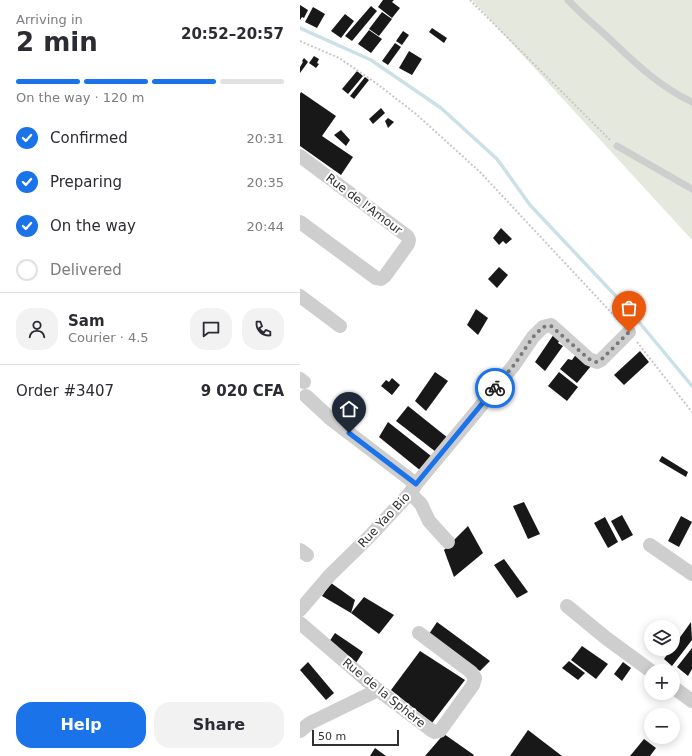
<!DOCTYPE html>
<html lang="en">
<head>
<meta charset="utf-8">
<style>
	:root { --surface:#fff; --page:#f2f2f3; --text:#2b2b33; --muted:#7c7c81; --line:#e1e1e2; --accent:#1a73e8 }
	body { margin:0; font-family:"DejaVu Sans",sans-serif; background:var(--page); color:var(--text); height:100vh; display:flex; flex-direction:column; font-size:15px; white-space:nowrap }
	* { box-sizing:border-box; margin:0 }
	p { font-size:13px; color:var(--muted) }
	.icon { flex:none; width:22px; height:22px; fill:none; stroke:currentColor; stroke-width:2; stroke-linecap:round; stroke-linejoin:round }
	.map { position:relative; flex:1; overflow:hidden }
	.sheet { display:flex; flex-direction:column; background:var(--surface); width:300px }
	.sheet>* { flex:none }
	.tools { position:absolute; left:344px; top:620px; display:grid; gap:8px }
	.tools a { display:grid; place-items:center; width:36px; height:36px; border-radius:50%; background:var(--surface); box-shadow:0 2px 10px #0003; font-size:20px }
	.scale { position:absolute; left:12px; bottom:10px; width:87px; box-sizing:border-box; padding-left:4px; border:2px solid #313131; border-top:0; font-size:11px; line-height:14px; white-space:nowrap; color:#313131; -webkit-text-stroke:3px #fff; paint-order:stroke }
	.pin { position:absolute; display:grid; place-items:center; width:34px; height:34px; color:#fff; margin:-41px -17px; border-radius:50% 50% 50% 0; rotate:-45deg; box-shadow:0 0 4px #0007 }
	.pin .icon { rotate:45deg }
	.courier { position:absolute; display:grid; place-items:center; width:40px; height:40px; margin:-20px; border:3px solid #1a73e8; border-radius:50%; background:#fff; color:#222; box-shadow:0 1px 5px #0007 }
	.summary em { font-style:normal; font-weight:600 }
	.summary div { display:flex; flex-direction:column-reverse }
	.summary { display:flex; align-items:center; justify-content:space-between; height:68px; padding:0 16px }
	h1 { font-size:26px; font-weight:600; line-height:30px }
	.bar { display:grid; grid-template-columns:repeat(4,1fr); gap:6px 4px; align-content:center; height:48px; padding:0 16px }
	.bar i { height:5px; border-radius:3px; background:var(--line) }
	.bar .current { background:var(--accent) }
	.bar p { grid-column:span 4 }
	.line { display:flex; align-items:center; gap:10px; padding:0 16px; border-top:1px solid var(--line) }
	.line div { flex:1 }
	.round { display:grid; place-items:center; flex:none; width:42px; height:42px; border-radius:16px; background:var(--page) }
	ol { padding:0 16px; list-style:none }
	li { display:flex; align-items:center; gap:12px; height:44px }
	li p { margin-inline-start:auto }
	li .icon { padding:4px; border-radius:50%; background:var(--accent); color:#fff; stroke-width:4 }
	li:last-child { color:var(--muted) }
	li i { width:22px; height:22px; border:2px solid var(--line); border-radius:50% }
	.action { display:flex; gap:8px; margin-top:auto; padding:8px 16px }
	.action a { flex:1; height:46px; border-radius:16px; background:var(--accent); color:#fff; font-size:16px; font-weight:600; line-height:46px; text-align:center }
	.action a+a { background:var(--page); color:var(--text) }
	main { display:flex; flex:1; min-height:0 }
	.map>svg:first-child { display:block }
	.green { fill:#e5e9dd }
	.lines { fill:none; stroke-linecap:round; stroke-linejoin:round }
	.stream { stroke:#cbe1e8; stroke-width:3.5 }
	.building { fill:#181818 }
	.path { stroke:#c8c8c8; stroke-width:2; stroke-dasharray:2 2; stroke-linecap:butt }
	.service { stroke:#cecece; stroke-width:7 }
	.minor { stroke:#cecece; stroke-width:14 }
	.done { stroke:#797979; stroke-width:4; stroke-dasharray:0 7.2 }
	.route { stroke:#1a73e8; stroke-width:5 }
	.labels { text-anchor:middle; stroke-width:4; stroke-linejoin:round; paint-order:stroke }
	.street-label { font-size:12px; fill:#313131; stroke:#fff }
</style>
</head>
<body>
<main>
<section class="sheet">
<div class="summary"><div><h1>2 min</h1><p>Arriving in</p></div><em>20:52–20:57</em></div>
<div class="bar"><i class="current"></i><i class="current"></i><i class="current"></i><i></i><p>On the way · 120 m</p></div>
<ol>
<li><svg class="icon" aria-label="check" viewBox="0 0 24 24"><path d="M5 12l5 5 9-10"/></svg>Confirmed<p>20:31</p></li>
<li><svg class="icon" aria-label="check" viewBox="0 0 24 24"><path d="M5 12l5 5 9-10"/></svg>Preparing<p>20:35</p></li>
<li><svg class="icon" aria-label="check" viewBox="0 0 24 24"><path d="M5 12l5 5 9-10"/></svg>On the way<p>20:44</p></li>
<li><i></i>Delivered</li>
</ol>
<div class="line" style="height:72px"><a class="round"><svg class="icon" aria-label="person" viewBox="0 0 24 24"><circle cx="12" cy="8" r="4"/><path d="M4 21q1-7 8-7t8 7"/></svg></a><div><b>Sam</b><p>Courier · 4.5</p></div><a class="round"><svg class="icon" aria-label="chat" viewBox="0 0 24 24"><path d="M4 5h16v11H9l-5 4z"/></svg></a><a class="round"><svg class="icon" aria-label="phone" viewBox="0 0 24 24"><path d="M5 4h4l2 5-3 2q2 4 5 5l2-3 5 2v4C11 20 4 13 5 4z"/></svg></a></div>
<div class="line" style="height:52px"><div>Order #3407</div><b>9 020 CFA</b></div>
<div class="action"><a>Help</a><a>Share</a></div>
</section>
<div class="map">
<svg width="392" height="756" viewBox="0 0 392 756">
	<rect width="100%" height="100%" fill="#fff"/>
	<polygon class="green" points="172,0 392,0 392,240"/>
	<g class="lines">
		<polyline class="stream" points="0,28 71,60 141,108 197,159 230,205 329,310 392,386"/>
	</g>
	<g class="building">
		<polygon points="83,0 94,0 92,2 100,8 92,18 78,7"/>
		<polygon points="0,5 8,10 4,18 2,17 0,20"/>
		<polygon points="71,6 77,11 52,41 45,36"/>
		<polygon points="13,7 25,14 17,28 5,22"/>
		<polygon points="82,12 92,19 79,36 69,29"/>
		<polygon points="45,14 54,21 41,38 31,31"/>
		<polygon points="132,28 147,38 144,43 129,32"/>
		<polygon points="69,30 82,39 71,53 58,44"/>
		<polygon points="103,31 109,35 102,45 96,41"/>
		<polygon points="95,43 101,47 88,65 82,61"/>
		<polygon points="109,51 122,59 112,75 99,68"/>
		<polygon points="14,56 19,59 17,63 19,64 16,68 9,63"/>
		<polygon points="4,58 8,62 0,73 0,67 3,62 2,61"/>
		<polygon points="57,71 63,76 48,94 42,89"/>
		<polygon points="65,77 69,80 54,99 50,96"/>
		<polygon points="1,92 36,116 22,136 53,157 41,175 0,146 0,94"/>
		<polygon points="81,108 85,113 73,124 69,119"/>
		<polygon points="88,118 94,122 88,128 85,121"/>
		<polygon points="41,130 50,140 46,146 34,135"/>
		<polygon points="201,228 212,239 206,244 203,241 199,245 193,238"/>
		<polygon points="199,267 208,275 197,288 188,279"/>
		<polygon points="176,309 188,318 178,335 167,325"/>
		<polygon points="254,334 261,338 258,343 263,346 245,371 235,362"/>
		<polygon points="340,351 349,362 324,385 314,375"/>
		<polygon points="277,353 291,366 277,383 260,369 268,359 272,360"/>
		<polygon points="135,372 148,381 126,411 115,401"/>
		<polygon points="259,372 278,387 267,401 248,386"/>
		<polygon points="92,378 100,385 92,395 81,386 86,380 89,382"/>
		<polygon points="108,406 148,438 136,452 96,421"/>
		<polygon points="88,422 131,456 121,471 79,437"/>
		<polygon points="362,456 388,472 386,477 359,461"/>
		<polygon points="224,502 240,534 228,539 213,506"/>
		<polygon points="322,515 333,535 322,541 311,521"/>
		<polygon points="381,516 392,522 379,547 368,541"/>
		<polygon points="305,517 318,542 308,548 294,523"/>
		<polygon points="168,526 183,553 154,577 144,550"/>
		<polygon points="204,559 228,592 217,598 194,565"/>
		<polygon points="31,583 55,600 51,613 22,596"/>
		<polygon points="64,597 94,615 79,634 51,613"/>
		<polygon points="137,622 190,661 180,671 129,634"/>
		<polygon points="391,622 392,640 372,666 364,659 371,649 373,649 373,647"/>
		<polygon points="35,633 63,652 56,663 29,642"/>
		<polygon points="282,646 308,664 296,679 271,660"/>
		<polygon points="392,648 392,669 388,676 377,667"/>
		<polygon points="120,651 165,680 132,723 91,690"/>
		<polygon points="269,661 285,673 278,680 262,668"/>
		<polygon points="8,662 34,693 26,700 0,670"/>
		<polygon points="323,662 331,668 322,681 314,674"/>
		<polygon points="228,730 262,756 210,756"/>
		<polygon points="144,734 174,755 173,756 125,756"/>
		<polygon points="344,739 356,748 350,756 330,756"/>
		<polygon points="75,748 86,756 70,756"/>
	</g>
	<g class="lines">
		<g class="path">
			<polyline points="170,0 311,141"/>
			<polyline points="0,41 39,58 76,83 116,114 180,172 321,323"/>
			<polyline points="337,342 392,412"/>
		</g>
		<g class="service">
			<path d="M268,0C282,15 298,28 313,42C337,65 362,88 392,102"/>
			<polyline points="317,146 392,189"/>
		</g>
		<g class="minor">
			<polyline points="0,156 107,236 109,240 108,244 85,276 81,279 76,278 0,222"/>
			<polyline points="0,296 40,326"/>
			<polyline points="0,379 4,382"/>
			<polyline points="6,396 32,420 116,484"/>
			<polyline points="110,493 121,504 129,521 148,542"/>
			<polyline points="350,545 392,574"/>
			<polyline points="0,550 7,555"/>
			<polyline points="267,606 306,638 351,671"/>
			<polyline points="0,610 30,575 69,537 110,493 116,484 175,413 214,365 233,337 243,327 251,325 289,359 297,362 301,360 329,332"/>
			<polyline points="0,623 78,690 131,730 135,732 140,731 173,685 175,678 171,672 119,633"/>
			<polyline points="373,687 392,701"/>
			<polyline points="0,731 10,723 78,690"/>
		</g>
	</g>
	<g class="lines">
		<polyline class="done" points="195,388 214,365 233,337 243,327 251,326 289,359 296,362 301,360 329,332"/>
		<polyline class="route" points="49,433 116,484 195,388"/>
	</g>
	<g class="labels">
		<g class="street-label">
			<text transform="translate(64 204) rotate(37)" y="4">Rue de l'Amour</text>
			<text transform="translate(84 520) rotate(-47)" y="4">Rue Yao Bio</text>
			<text transform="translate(84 693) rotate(39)" y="4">Rue de la Sphère</text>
		</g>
	</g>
</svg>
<div class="tools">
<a><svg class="icon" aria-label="layers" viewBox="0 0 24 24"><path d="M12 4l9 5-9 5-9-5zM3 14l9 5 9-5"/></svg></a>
<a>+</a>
<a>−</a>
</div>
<div class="scale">50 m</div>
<div class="pin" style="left:329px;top:332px;background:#ea580c"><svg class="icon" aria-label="bag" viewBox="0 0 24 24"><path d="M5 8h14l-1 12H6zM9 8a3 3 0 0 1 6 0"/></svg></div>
<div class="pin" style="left:49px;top:433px;background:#1f2937"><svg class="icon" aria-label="home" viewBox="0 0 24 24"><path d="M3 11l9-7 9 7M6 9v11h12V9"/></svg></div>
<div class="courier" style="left:195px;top:388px"><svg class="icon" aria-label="bike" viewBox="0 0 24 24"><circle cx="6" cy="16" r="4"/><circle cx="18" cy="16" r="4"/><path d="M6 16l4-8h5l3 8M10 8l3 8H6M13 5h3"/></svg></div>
</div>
</main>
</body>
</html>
